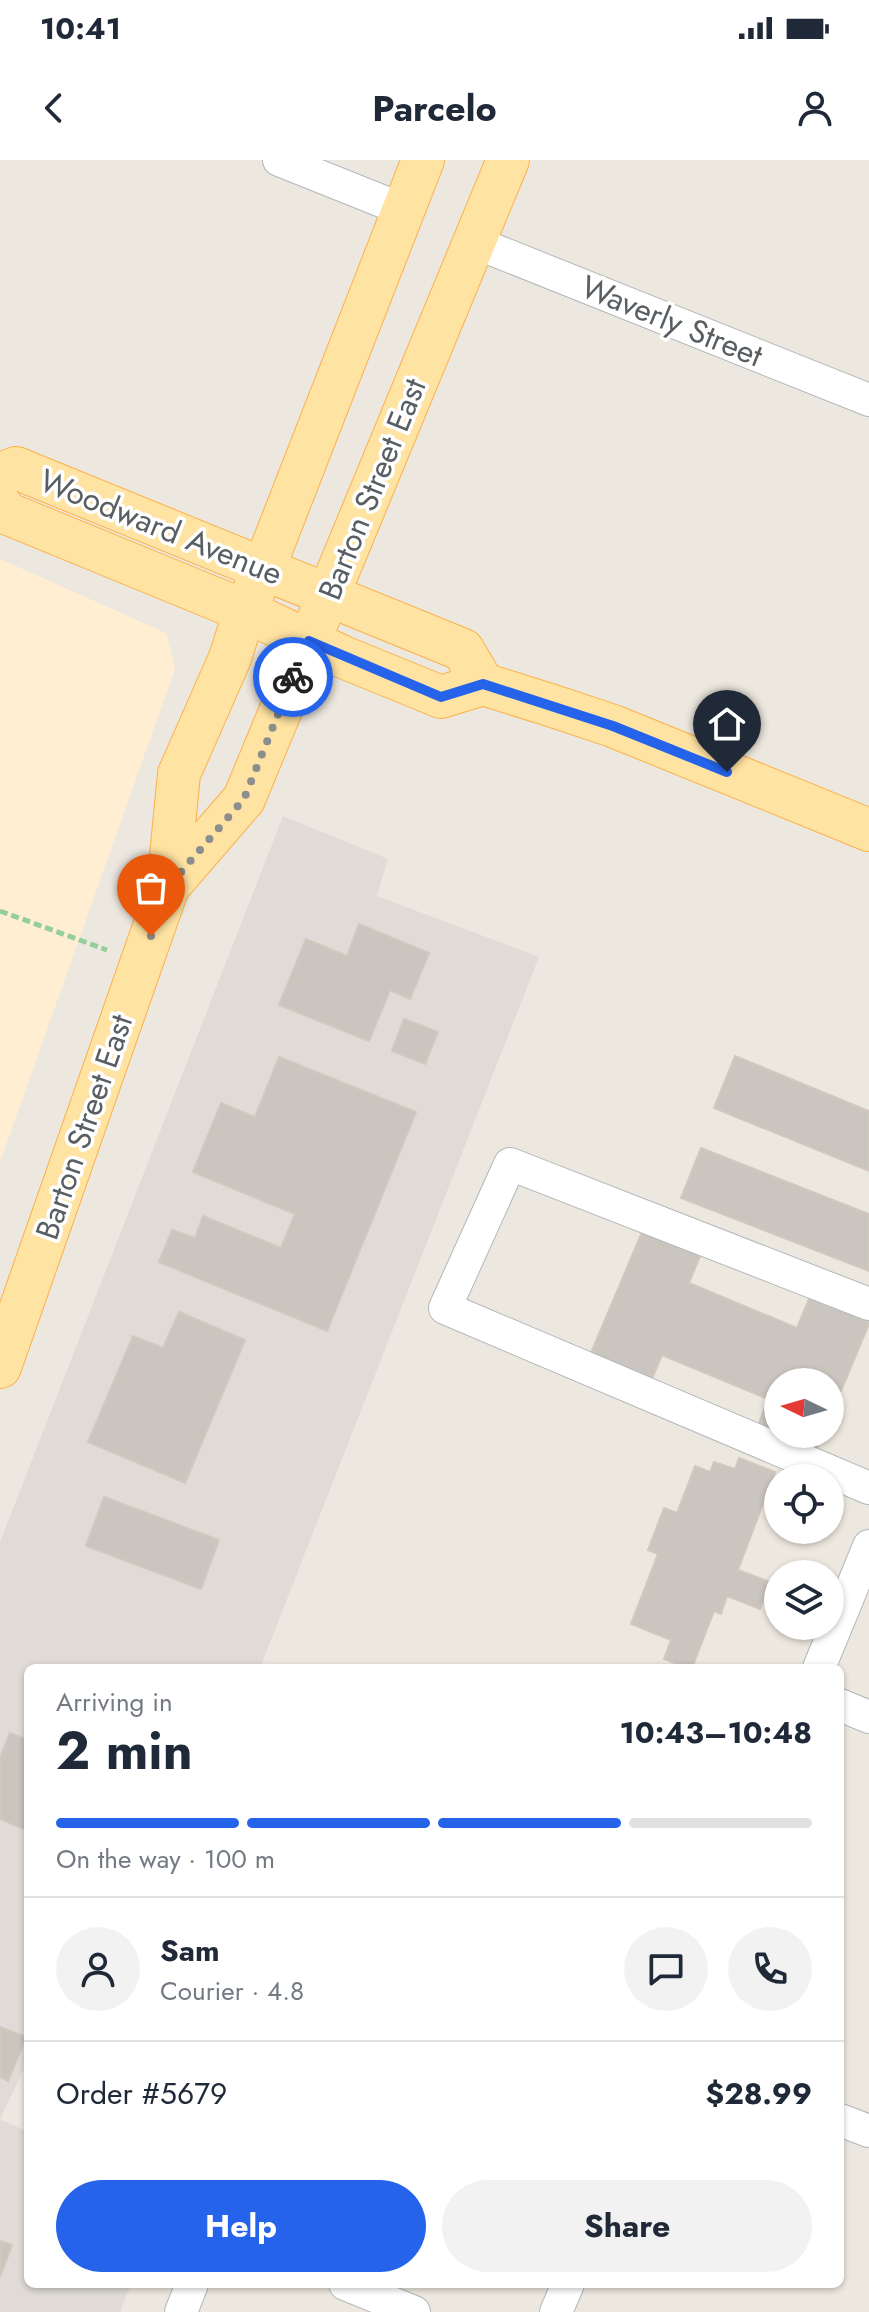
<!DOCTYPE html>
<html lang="en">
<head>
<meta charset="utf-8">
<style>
	:root { --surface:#fff; --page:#f2f2f3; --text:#1f2937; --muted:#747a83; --line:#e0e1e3; --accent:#2563eb }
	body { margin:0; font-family:Jost,sans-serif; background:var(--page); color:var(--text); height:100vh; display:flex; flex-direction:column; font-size:30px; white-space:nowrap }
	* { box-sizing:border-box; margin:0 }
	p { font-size:26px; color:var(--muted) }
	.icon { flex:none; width:44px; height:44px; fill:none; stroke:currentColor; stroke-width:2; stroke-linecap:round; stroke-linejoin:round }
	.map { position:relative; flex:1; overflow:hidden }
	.drawer { position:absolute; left:24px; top:1504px; width:820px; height:624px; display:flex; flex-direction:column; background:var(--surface); border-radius:12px; box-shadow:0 2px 6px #0004 }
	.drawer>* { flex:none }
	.needle { width:52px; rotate:275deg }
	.buttons { position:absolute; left:764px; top:1208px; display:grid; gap:16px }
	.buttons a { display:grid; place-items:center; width:80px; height:80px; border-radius:50%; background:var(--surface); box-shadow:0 2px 6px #0004; font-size:40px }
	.pin { position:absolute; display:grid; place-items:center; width:68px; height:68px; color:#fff; margin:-82px -34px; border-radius:50% 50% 50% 0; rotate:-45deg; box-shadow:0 0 8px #0007 }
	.pin .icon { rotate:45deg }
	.courier { position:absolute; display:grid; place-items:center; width:80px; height:80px; margin:-40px; border:6px solid #2563eb; border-radius:50%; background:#fff; color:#222; box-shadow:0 2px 10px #0007 }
	.overview em { font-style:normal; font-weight:700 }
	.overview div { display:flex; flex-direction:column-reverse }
	.overview { display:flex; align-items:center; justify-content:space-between; height:136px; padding:0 32px }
	h1 { font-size:52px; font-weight:700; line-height:60px }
	.bar { display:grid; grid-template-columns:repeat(4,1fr); gap:12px 8px; align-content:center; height:96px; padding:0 32px }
	.bar i { height:10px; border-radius:6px; background:var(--line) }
	.bar .selected { background:var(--accent) }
	.bar p { grid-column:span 4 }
	.line { display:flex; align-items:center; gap:20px; padding:0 32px; border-top:2px solid var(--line) }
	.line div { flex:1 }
	.round { display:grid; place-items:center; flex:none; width:84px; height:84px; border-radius:42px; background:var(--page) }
	.action { display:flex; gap:16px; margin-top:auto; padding:16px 32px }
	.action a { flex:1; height:92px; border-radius:48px; background:var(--accent); color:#fff; font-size:32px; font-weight:700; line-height:92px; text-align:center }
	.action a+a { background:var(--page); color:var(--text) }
	.status { display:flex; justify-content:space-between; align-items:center; height:56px; padding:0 40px; background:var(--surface); direction:ltr }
	.status svg { height:22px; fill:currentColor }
	header { display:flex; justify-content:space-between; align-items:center; height:104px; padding:0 32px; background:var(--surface); font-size:36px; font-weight:700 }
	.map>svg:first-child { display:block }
	.commercial { fill:#ffeed2 }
	.industrial { fill:#e0dbd7 }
	.building { fill:#cac5be; stroke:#d2c8bd; stroke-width:2 }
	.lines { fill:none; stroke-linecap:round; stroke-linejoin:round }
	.minor-casing { stroke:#b2b7bb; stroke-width:34 }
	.major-casing { stroke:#fcb049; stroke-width:44 }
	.path { stroke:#94ce9c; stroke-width:5; stroke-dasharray:8 4; stroke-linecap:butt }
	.minor { stroke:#fff; stroke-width:32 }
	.major { stroke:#ffe3a2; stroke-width:42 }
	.done { stroke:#8c8e8e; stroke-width:8; stroke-dasharray:0 14.4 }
	.route { stroke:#2563eb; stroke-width:10 }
	.labels { text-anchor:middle; stroke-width:7; stroke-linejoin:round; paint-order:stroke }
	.street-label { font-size:32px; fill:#585e62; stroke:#fff }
</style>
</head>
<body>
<div class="status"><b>10:41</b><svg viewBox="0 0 49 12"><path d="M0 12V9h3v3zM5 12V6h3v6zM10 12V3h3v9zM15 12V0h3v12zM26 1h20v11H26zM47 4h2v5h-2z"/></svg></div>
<header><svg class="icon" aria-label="back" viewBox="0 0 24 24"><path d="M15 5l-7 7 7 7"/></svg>Parcelo<svg class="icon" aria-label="person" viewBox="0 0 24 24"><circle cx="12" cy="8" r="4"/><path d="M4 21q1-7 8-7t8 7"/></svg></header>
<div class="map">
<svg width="869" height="2152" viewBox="0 0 869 2152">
	<rect width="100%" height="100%" fill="#ede8df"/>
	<polygon class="commercial" points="0,399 166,473 175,509 0,1002"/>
	<polygon class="industrial" points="283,656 388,699 377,736 539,797 260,1508 28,1508 28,1901 0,1959 28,1972 28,2124 131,2124 120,2152 0,2152 0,1382"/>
	<g class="building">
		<polygon points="359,764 429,793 410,839 390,830 369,881 279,845 306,779 347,796"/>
		<polygon points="404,859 438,872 425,904 392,891"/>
		<polygon points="735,896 869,951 869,1011 714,948"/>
		<polygon points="279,897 416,952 327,1171 159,1102 172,1070 195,1078 203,1056 281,1088 295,1054 193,1012 221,943 255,957"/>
		<polygon points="701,988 869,1054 869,1111 681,1038"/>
		<polygon points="645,1065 703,1089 689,1123 797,1168 811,1134 869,1158 869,1164 830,1257 830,1222 778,1222 778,1274 823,1274 814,1295 756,1271 768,1239 662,1195 649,1226 588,1200"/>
		<polygon points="179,1152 245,1180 185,1323 88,1282 133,1176 163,1188"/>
		<polygon points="739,1298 775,1312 738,1410 770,1422 760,1449 727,1436 721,1454 714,1451 692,1508 688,1508 664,1499 671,1480 631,1464 658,1394 648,1390 664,1348 677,1353 695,1306 710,1312 714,1302 735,1309"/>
		<polygon points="104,1337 219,1380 201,1429 86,1386"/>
		<polygon points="10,1573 28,1580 28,1671 0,1659 0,1598"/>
		<polygon points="0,1867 26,1877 8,1921 0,1917"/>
		<polygon points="0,2081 12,2085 0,2117"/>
	</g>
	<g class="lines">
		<defs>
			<g id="minor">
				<polyline points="279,0 404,50"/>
				<polyline points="474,82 869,240"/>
				<polyline points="869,1144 510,1004 445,1148 869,1328"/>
				<polyline points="819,1508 869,1386"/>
				<polyline points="840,1545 869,1557"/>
				<polyline points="840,1960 869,1971"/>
				<polyline points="345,2124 414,2152"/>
				<polyline points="181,2152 192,2124"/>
				<polyline points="556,2152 568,2124"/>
			</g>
			<g id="major">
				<polyline points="0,314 16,308 463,490 483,524"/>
				<polyline points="0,344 6,353 245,451 343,497 441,537 483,524 553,546 613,566 869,670"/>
				<polyline points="168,727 244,639 508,0"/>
				<polyline points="0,1207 168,727 179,614 230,498 245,451 264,408 423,0"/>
			</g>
		</defs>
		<use href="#minor" class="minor-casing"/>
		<use href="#major" class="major-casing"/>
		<polyline class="path" points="0,751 107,790"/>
		<use href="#minor" class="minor"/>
		<use href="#major" class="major"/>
	</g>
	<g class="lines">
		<polyline class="done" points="151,776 168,727 244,639 293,517"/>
		<polyline class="route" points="293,517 309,481 441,537 483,524 613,566 727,612"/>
	</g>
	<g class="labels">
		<g class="street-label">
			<text transform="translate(672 161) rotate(22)" y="11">Waverly Street</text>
			<text transform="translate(372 329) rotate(-68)" y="11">Barton Street East</text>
			<text transform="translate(161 367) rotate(22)" y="11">Woodward Avenue</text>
			<text transform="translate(84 967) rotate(-71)" y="11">Barton Street East</text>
		</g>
	</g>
</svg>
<div class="buttons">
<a><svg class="needle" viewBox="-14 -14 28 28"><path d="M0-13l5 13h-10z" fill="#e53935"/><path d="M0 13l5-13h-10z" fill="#747a83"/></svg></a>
<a><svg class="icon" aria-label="locate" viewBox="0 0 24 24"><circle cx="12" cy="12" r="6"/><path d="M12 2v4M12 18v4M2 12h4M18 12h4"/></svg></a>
<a><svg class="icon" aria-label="layers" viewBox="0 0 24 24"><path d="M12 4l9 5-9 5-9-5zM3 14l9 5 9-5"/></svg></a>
</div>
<div class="pin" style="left:151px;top:776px;background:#ea580c"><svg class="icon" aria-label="bag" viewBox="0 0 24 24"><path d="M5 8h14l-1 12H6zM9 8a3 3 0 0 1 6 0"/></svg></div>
<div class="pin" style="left:727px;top:612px;background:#1f2937"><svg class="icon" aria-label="home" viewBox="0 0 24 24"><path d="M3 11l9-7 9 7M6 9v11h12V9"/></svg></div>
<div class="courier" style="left:293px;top:517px"><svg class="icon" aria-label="bike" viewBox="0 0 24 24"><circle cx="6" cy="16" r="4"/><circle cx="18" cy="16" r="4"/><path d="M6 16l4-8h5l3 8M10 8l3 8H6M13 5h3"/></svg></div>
<section class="drawer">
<div class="overview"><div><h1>2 min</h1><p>Arriving in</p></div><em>10:43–10:48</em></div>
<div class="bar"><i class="selected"></i><i class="selected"></i><i class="selected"></i><i></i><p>On the way · 100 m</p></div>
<div class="line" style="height:144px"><a class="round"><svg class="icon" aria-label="person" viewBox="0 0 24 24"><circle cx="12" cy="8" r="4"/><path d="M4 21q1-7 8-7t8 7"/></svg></a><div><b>Sam</b><p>Courier · 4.8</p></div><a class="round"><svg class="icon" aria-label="chat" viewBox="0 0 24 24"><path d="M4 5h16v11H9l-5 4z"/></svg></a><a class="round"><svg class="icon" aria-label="phone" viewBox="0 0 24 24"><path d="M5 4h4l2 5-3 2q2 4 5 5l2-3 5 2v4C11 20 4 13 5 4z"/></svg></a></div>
<div class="line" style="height:104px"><div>Order #5679</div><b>$28.99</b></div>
<div class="action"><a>Help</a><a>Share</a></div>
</section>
</div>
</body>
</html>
